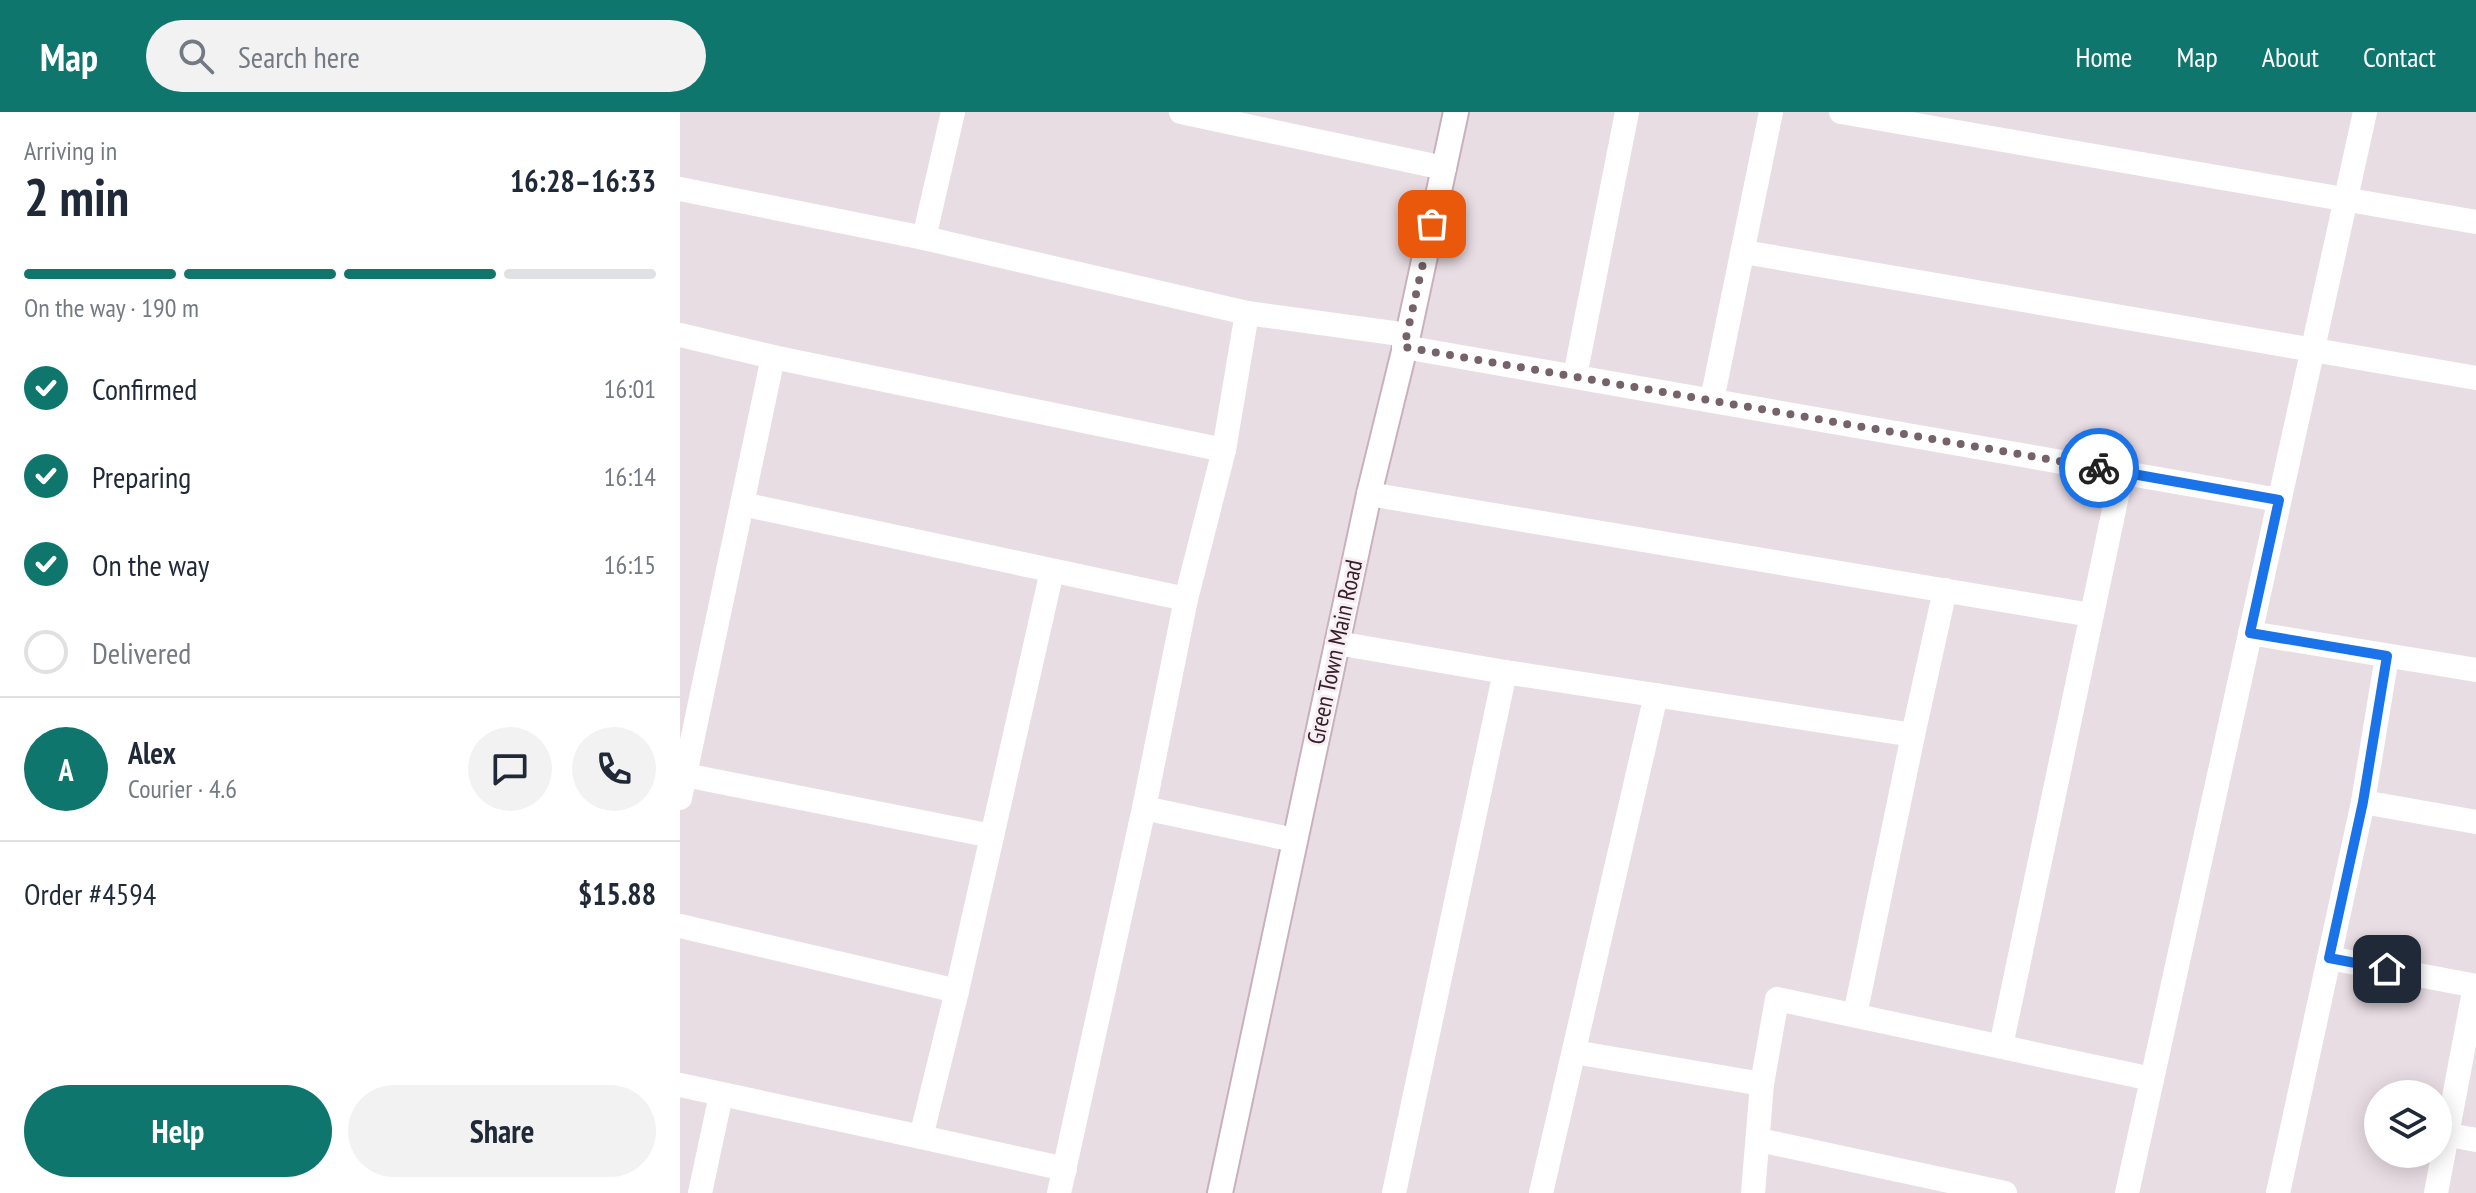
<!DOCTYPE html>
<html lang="en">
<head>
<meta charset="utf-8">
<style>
	:root { --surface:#fff; --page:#f2f2f3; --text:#1f2937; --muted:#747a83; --line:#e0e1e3; --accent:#0f766e }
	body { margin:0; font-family:"PT Sans Narrow",sans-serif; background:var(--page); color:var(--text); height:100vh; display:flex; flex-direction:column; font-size:30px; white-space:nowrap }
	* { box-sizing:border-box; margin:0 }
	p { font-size:26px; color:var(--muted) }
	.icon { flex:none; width:44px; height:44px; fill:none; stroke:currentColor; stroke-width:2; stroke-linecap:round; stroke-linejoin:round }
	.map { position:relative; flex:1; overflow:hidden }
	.drawer { display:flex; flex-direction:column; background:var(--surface); width:680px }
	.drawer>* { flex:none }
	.controls { position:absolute; left:1684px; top:968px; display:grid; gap:16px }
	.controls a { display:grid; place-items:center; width:88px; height:88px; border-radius:50%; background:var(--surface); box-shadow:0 4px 20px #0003; font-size:40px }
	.pin { position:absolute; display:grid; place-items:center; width:68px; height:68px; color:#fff; margin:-34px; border-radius:16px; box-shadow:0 4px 12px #0006 }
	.courier { position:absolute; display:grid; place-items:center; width:80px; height:80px; margin:-40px; border:6px solid #1a73e8; border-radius:50%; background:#fff; color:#222; box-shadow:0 2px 10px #0007 }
	.head em { font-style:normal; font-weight:700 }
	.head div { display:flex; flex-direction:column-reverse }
	.head { display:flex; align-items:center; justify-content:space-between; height:136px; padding:0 24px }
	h1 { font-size:52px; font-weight:700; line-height:60px }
	.bar { display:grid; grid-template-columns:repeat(4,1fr); gap:12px 8px; align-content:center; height:96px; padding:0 24px }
	.bar i { height:10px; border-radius:6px; background:var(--line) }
	.bar .selected { background:var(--accent) }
	.bar p { grid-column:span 4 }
	.line { display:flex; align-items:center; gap:20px; padding:0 24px; border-top:2px solid var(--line) }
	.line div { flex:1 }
	.round { display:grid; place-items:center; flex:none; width:84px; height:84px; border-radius:42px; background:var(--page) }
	ol { padding:0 24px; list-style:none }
	li { display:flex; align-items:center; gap:24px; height:88px }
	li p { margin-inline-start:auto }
	li .icon { padding:8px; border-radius:50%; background:var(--accent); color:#fff; stroke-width:4 }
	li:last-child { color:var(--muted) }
	li i { width:44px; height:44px; border:4px solid var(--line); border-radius:50% }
	.button { display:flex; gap:16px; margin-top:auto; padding:16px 24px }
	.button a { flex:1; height:92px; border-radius:48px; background:var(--accent); color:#fff; font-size:32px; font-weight:700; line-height:92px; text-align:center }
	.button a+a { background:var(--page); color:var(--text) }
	header { display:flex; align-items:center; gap:48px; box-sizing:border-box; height:112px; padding:0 40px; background:var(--accent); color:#fff }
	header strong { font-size:38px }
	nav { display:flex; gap:44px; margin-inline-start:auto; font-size:28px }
	.search { width:560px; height:72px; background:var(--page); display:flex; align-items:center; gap:20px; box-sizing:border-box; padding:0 28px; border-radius:44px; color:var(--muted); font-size:30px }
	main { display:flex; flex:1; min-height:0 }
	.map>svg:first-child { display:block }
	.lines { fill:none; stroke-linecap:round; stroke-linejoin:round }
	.secondary-casing { stroke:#c8b1bd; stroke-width:28 }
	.street { stroke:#fff; stroke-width:24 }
	.secondary { stroke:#fff; stroke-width:24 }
	.done { stroke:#76626a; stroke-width:8; stroke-dasharray:0 14.4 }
	.route { stroke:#1a73e8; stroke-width:10 }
	.labels { text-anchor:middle; stroke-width:6; stroke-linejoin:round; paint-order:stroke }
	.street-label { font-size:24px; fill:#382029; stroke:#f6eef3 }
</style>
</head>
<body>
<header>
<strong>Map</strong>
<div class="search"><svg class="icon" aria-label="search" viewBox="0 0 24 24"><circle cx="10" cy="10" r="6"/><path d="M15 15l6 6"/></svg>Search here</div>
<nav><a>Home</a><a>Map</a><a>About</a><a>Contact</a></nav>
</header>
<main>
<section class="drawer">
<div class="head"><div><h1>2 min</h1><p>Arriving in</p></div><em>16:28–16:33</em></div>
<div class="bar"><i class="selected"></i><i class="selected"></i><i class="selected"></i><i></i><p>On the way · 190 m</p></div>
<ol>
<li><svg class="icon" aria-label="check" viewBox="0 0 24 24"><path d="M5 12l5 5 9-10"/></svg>Confirmed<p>16:01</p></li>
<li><svg class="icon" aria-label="check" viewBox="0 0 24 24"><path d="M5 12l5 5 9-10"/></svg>Preparing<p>16:14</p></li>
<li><svg class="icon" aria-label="check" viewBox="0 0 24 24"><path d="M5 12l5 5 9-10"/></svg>On the way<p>16:15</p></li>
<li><i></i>Delivered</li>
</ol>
<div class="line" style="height:144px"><b class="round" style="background:var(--accent);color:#fff">A</b><div><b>Alex</b><p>Courier · 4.6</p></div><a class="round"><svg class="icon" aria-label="chat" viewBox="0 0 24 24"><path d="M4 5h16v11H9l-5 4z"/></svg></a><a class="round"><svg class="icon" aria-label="phone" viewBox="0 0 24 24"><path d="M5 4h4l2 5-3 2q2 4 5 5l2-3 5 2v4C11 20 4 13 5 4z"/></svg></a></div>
<div class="line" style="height:104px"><div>Order #4594</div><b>$15.88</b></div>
<div class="button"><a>Help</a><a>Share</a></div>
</section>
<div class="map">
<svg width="1796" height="1081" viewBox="0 0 1796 1081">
	<rect width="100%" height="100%" fill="#e9dde4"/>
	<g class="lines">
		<defs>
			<polyline id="secondary" points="540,1081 689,382 728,223 776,0"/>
		</defs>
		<use href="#secondary" class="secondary-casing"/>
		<g class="street">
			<polyline points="501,0 764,56"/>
			<polyline points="1161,0 1796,110"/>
			<polyline points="0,77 244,126 567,201 728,223"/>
			<polyline points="244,126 273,0"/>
			<polyline points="1064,140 1796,266"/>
			<polyline points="0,223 93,245"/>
			<polyline points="724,235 1599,388"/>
			<polyline points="895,264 947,0"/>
			<polyline points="1032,288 1091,0"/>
			<polyline points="689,382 1411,503"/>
			<polyline points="62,392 506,487"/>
			<polyline points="1570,521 1796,558"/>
			<polyline points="657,531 825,560 1233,623"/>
			<polyline points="5,663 312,724"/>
			<polyline points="0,686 93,245 544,338"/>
			<polyline points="1683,690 1796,710"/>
			<polyline points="464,696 614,728"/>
			<polyline points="0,814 277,879"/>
			<polyline points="1649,846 1796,874"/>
			<polyline points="1175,903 1233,623 1265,478"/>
			<polyline points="1321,934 1442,360"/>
			<polyline points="894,940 1082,972 1073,1081"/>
			<polyline points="1082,972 1097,887 1472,967"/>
			<polyline points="0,973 241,1025 277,879 372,459"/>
			<polyline points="1769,1023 1796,1028"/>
			<polyline points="241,1025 385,1057"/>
			<polyline points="1079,1028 1325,1081"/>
			<polyline points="20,1081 41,983"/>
			<polyline points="379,1081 464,696 506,487 544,338 567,201"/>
			<polyline points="714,1081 825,560"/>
			<polyline points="861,1081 976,583"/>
			<polyline points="1447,1081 1685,0"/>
			<polyline points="1598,1081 1683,690 1707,544"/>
			<polyline points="1756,1081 1795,874"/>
		</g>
		<use href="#secondary" class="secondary"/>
	</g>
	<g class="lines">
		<polyline class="done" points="752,112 724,235 1419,356"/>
		<polyline class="route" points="1419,356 1599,388 1570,521 1707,544 1683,690 1649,846 1707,857"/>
	</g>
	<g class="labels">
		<g class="street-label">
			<text transform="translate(655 540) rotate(-78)" y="8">Green Town Main Road</text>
		</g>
	</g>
</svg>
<div class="controls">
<a><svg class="icon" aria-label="layers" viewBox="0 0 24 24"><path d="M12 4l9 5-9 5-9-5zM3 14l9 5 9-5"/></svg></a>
</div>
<div class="pin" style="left:752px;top:112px;background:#ea580c"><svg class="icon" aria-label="bag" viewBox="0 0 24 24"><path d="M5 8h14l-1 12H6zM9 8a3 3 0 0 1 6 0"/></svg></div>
<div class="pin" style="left:1707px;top:857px;background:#1f2937"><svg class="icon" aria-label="home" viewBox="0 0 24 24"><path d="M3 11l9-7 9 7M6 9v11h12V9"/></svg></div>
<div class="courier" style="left:1419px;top:356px"><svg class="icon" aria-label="bike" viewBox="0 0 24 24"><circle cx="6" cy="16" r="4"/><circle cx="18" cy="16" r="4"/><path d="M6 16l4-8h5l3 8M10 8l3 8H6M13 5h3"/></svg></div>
</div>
</main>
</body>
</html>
